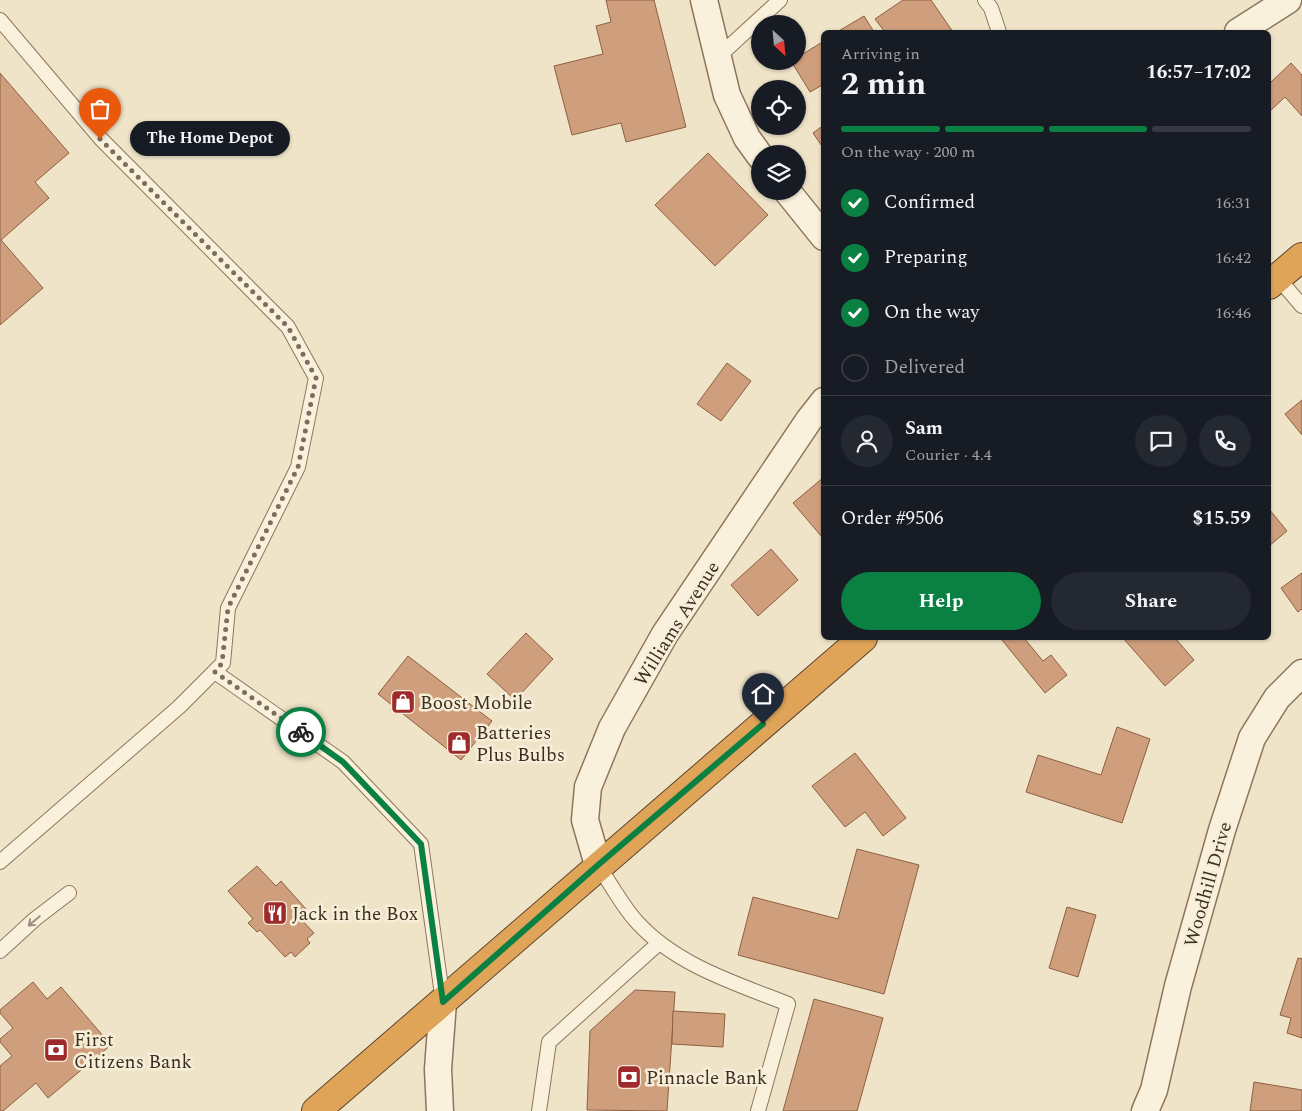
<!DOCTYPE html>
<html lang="en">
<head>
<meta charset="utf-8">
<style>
	:root { --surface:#171b24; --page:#242831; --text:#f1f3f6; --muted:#9ea1a6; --line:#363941; --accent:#0b8043 }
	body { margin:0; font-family:Spectral,serif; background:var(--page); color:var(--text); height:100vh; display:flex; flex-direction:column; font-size:19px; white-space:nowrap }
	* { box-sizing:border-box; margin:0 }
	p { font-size:16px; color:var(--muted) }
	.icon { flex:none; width:28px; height:28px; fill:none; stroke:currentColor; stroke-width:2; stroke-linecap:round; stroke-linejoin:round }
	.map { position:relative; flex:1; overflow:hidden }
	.sheet { position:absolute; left:821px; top:30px; width:450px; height:610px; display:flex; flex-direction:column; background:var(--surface); border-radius:8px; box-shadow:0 1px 4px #0004 }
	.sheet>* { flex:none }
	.needle { width:32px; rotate:154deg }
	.controls { position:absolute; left:751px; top:15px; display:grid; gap:10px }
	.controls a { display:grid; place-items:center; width:55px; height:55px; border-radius:50%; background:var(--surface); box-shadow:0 1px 4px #0004; font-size:25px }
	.pin { position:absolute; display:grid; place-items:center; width:42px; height:42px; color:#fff; margin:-51px -21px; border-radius:50% 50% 50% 0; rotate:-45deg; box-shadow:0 0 5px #0007 }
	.pin .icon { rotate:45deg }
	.courier { position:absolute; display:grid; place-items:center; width:50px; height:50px; margin:-25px; border:4px solid #0b8043; border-radius:50%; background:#fff; color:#222; box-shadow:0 1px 6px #0007 }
	.bubble { position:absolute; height:35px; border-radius:18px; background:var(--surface); box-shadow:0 1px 4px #0004; font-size:16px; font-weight:700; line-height:35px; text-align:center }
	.headline em { font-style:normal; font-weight:700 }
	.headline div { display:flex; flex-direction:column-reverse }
	.headline { display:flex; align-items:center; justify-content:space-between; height:85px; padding:0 20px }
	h1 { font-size:32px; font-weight:700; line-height:38px }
	.bar { display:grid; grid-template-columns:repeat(4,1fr); gap:8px 5px; align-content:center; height:60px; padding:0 20px }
	.bar i { height:6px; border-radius:4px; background:var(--line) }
	.bar .on { background:var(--accent) }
	.bar p { grid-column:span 4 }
	.line { display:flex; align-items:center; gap:12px; padding:0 20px; border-top:1px solid var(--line) }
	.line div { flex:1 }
	.round { display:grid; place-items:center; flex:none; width:52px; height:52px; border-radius:26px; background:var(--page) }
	ol { padding:0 20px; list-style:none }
	li { display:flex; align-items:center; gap:15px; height:55px }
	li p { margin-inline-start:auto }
	li .icon { padding:5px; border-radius:50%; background:var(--accent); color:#fff; stroke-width:4 }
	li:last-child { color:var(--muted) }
	li i { width:28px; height:28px; border:2px solid var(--line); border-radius:50% }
	.cta { display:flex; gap:10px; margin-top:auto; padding:10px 20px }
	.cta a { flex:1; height:58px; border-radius:30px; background:var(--accent); color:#fff; font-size:20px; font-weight:700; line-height:58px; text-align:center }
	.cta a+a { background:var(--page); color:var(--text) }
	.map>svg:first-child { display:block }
	.building { fill:#cf9f7d; stroke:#8d5f41 }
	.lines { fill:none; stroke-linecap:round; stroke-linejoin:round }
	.lane-casing { stroke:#8d765c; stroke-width:16 }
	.street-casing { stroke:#8d765c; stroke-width:29 }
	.highway-casing { stroke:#5b4430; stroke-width:30 }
	.lane { stroke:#faf1dc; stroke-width:14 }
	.street { stroke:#faf1dc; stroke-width:26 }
	.highway { stroke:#e0a458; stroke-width:28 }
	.oneway { stroke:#9c907e }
	.done { stroke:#7c6e5b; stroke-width:5; stroke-dasharray:0 9 }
	.route { stroke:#0b8043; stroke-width:6 }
	.labels { text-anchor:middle; stroke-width:5; stroke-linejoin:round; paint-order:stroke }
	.street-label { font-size:19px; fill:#3d2e20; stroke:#f7eed8 }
	.poi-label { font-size:19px; fill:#3d2e20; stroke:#f7eed8; text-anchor:start }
</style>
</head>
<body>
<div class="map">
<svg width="1302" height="1111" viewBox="0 0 1302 1111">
	<rect width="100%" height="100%" fill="#f0e4c8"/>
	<g class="building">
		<polygon points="606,0 654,0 686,127 626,142 621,123 572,135 554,66 603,54 596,26 611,22"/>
		<polygon points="903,0 931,0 953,32 885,32 875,19"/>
		<polygon points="864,16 874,32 837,32"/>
		<polygon points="824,41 824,84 810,92 791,61 798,61 798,57"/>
		<polygon points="1291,63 1302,75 1302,116 1285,97 1269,112 1269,84"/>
		<polygon points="0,73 69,153 35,182 49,198 1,240 43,288 0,325"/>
		<polygon points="824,125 824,149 813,133"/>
		<polygon points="708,153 768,215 715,266 655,205"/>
		<polygon points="727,363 751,381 721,421 697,404"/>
		<polygon points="1302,400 1302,435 1285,414"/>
		<polygon points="824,477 824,535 822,537 793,503"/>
		<polygon points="1269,509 1287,531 1269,546"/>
		<polygon points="771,549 798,580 758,616 731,585"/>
		<polygon points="1302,573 1302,609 1298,612 1281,588"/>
		<polygon points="526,633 553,659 515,700 487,674"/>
		<polygon points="1005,638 1024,638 1043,661 1051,655 1067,675 1045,693 1002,640"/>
		<polygon points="1123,638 1175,638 1194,660 1165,686"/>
		<polygon points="408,656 492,721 461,760 378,694"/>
		<polygon points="1117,727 1150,739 1122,823 1026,792 1038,755 1101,775"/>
		<polygon points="855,753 906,818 883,836 865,812 845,827 812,786"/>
		<polygon points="857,849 919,865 884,994 738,955 753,897 838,919"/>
		<polygon points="257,866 276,886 281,881 306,909 298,916 314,933 307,939 310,943 295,957 291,952 285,957 260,930 257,932 248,923 253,919 228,891"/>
		<polygon points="1067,907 1096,915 1078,977 1049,968"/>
		<polygon points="1298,958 1302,959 1302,1038 1287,1033 1291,1018 1280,1015"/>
		<polygon points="33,982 47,999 61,987 111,1045 48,1098 36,1083 3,1111 0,1111 0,1066 12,1056 0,1042 0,1039 13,1028 0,1013 0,1010"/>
		<polygon points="635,990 675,992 667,1111 587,1110 590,1031"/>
		<polygon points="814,999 883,1018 857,1111 783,1111"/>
		<polygon points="673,1011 725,1014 723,1047 672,1044"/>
		<polygon points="1254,1082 1302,1090 1302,1111 1250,1111"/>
	</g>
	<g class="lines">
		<defs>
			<g id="lane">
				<polyline points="985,0 991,8 999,32"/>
				<polyline points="0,20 101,139 288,327 316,378 298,467 228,608 223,663 179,707 0,862"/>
				<polyline points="718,57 780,0"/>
				<polyline points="1278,278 1302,306"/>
				<polyline points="215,672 343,762 421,844 443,1002"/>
				<path d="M598,865C610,883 623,907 637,922C676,965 735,983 788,1004L758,1111"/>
				<polyline points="0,951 35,919 69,893"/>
				<polyline points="539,1111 549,1042 659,943"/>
			</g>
			<g id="street">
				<polyline points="704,0 727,95 747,138 760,156"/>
				<polyline points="1238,32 1288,0"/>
				<polyline points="787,191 824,237"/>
				<polyline points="598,865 585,820 588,787 612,728 665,634 809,420 824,401"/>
				<polyline points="440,1111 438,1069 443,1002"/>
				<polyline points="1145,1111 1154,1090 1178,986 1222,830 1252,738 1277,698 1302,673"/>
			</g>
			<g id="highway">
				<polyline points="1269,285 1302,257"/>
				<polyline points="316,1111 863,638"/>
			</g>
		</defs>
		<use href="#lane" class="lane-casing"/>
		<use href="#street" class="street-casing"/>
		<use href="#highway" class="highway-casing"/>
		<use href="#lane" class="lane"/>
		<use href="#street" class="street"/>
		<use href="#highway" class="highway"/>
	</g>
	<defs><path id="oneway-shaft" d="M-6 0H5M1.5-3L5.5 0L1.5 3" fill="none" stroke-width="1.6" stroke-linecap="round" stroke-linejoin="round" transform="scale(1.25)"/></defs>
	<use class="oneway" href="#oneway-shaft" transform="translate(34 921) rotate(140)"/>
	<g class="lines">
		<polyline class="done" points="100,139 288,327 316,378 298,467 228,608 222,663 215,672 301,732"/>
		<polyline class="route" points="301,732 343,762 421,844 443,1002 598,865 763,724"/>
	</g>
	<defs>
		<symbol id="shop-square" viewBox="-11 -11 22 22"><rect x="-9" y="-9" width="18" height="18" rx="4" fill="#9e2a2b" stroke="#f7eed8"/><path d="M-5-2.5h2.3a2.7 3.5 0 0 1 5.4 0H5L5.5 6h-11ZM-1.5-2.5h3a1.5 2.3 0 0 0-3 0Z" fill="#fff"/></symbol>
		<symbol id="restaurant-square" viewBox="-11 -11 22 22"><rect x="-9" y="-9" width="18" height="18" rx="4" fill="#9e2a2b" stroke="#f7eed8"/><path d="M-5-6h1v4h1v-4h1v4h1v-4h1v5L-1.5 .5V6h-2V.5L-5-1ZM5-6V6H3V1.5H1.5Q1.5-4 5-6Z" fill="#fff"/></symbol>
		<symbol id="bank-square" viewBox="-11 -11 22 22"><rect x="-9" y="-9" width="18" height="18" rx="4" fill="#9e2a2b" stroke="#f7eed8"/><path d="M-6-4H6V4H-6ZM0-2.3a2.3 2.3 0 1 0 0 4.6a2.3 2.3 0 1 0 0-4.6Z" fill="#fff"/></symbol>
	</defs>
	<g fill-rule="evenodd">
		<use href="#shop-square" x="389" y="688" width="28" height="28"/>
		<use href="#shop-square" x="445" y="729" width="28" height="28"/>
		<use href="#restaurant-square" x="261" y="899" width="28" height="28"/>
		<use href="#bank-square" x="42" y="1036" width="28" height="28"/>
		<use href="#bank-square" x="615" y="1063" width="28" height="28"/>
	</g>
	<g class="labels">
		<g class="street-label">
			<text transform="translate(676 623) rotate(-58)" y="7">Williams Avenue</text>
			<text transform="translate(1207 884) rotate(-74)" y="7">Woodhill Drive</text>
		</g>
		<g class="poi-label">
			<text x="420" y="709">Boost Mobile</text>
			<text x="476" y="739">Batteries<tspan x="476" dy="22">Plus Bulbs</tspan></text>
			<text x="292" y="920">Jack in the Box</text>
			<text x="74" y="1046">First<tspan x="74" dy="22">Citizens Bank</tspan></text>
			<text x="646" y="1084">Pinnacle Bank</text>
		</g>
	</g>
</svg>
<div class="controls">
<a><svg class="needle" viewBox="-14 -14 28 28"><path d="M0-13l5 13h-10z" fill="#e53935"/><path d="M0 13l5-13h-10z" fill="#9ea1a6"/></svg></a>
<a><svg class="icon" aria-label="locate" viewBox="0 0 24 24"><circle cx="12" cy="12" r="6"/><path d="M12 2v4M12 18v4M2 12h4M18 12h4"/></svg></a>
<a><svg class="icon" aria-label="layers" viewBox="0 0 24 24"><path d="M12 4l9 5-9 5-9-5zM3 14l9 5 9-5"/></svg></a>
</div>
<div class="pin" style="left:100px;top:139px;background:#ea580c"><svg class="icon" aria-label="bag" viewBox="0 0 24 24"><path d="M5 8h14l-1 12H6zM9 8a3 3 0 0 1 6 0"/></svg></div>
<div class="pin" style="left:763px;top:724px;background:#1f2937"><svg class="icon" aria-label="home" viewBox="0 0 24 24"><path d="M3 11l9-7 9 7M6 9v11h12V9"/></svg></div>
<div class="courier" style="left:301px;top:732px"><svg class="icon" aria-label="bike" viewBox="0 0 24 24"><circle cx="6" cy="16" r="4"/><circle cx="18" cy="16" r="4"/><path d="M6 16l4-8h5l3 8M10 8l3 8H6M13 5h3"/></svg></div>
<div class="bubble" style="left:130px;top:121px;width:160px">The Home Depot</div>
<section class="sheet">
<div class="headline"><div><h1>2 min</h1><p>Arriving in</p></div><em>16:57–17:02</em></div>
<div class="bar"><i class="on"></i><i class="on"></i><i class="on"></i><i></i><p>On the way · 200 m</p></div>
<ol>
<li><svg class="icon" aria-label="check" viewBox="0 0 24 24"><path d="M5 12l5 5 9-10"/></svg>Confirmed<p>16:31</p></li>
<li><svg class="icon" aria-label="check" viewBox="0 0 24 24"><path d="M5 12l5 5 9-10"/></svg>Preparing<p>16:42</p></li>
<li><svg class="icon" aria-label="check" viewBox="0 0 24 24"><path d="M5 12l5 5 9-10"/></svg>On the way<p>16:46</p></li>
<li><i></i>Delivered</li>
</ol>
<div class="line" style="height:90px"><a class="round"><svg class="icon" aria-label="person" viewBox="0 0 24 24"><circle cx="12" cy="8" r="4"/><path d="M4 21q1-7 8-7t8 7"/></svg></a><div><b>Sam</b><p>Courier · 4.4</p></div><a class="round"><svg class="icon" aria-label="chat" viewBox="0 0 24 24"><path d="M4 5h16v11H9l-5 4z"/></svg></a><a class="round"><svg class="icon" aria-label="phone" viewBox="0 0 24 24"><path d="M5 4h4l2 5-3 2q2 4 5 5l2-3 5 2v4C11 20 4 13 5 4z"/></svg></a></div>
<div class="line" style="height:65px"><div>Order #9506</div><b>$15.59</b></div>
<div class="cta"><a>Help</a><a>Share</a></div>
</section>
</div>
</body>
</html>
